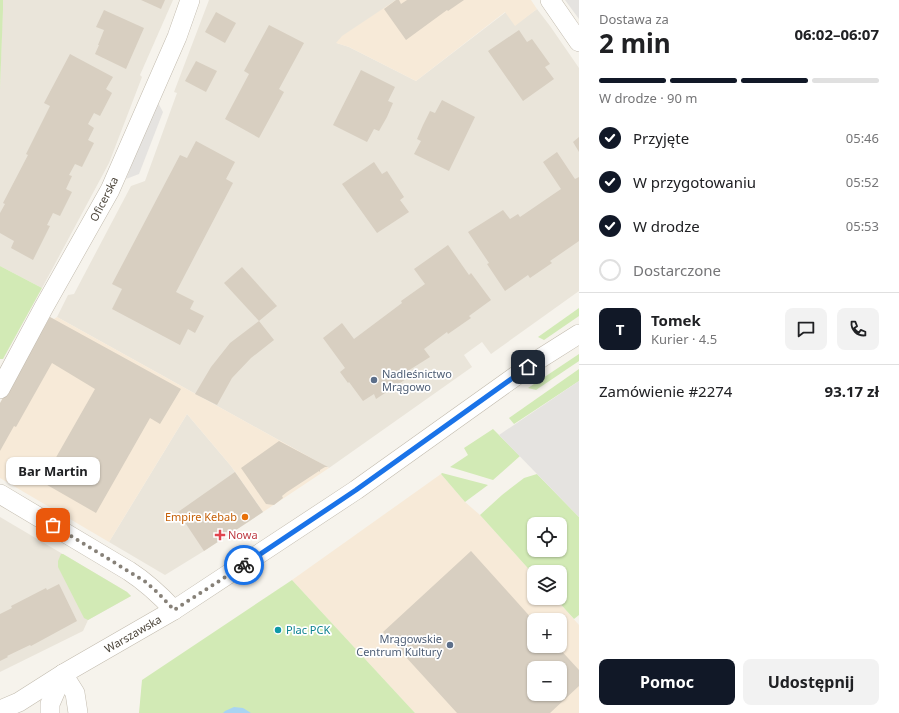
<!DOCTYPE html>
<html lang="pl">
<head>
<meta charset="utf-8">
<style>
	:root { --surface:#fff; --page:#f2f2f2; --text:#202124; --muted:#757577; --line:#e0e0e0; --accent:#111827 }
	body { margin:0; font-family:"Noto Sans",sans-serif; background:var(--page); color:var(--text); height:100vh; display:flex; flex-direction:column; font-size:15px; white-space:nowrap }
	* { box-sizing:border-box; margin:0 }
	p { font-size:13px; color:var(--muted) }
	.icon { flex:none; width:22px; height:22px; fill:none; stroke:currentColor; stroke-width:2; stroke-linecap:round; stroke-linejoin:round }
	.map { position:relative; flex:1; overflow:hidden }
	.sheet { display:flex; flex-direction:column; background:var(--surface); width:320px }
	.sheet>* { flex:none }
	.buttons { position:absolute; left:527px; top:517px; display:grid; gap:8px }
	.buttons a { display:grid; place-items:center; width:40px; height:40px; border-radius:8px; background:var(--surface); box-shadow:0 1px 3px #0004; font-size:20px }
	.pin { position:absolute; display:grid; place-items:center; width:34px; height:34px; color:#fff; margin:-17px; border-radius:8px; box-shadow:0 2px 6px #0006 }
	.courier { position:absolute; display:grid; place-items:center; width:40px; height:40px; margin:-20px; border:3px solid #1a73e8; border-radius:50%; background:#fff; color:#222; box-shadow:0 1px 5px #0007 }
	.bubble { position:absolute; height:28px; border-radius:8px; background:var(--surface); box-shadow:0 1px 3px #0004; font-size:13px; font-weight:700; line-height:28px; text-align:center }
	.head em { font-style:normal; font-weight:700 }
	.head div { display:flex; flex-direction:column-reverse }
	.head { display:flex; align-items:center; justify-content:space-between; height:68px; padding:0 20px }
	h1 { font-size:26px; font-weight:700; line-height:30px }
	.bar { display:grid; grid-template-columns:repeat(4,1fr); gap:6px 4px; align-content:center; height:48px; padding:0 20px }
	.bar i { height:5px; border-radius:3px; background:var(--line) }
	.bar .selected { background:var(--accent) }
	.bar p { grid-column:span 4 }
	.line { display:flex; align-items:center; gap:10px; padding:0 20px; border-top:1px solid var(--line) }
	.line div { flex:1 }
	.round { display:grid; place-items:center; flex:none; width:42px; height:42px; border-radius:8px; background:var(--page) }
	ol { padding:0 20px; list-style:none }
	li { display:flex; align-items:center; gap:12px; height:44px }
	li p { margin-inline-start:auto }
	li .icon { padding:4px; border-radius:50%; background:var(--accent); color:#fff; stroke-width:4 }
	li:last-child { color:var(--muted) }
	li i { width:22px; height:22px; border:2px solid var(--line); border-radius:50% }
	.action { display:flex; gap:8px; margin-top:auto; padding:8px 20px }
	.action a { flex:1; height:46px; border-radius:8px; background:var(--accent); color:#fff; font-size:16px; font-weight:700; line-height:46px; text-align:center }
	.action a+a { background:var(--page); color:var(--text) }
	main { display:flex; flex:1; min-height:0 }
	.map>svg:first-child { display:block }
	.residential { fill:#eae5da }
	.commercial { fill:#f7ead8; fill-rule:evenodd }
	.green { fill:#d2eab5; fill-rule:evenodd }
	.parking { fill:#e5e3e0 }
	.water { fill:#a9d4f2 }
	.building { fill:#d8cfc1; fill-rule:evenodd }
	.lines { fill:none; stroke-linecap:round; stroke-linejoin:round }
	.street-casing { stroke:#c2bbae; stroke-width:20 }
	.street { stroke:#fff; stroke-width:19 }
	.done { stroke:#878178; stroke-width:4; stroke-dasharray:0 7.2 }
	.route { stroke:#1a73e8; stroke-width:5 }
	.service-dot { fill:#5c6f8a; stroke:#fff; stroke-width:1.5 }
	.food-dot { fill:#e8710a; stroke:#fff; stroke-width:1.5 }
	.health-dot { fill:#e0444e; stroke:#fff; stroke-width:1.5 }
	.culture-dot { fill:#0f9aa8; stroke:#fff; stroke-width:1.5 }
	.labels { text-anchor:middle; stroke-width:3.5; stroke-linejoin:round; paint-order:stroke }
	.street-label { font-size:11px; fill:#4b4439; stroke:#fff }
	.service-label { font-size:11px; fill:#4e5e75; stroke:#fff; text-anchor:start }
	.food-label { font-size:11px; fill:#c56008; stroke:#fff; text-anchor:end }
	.health-label { font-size:11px; fill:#be3a42; stroke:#fff; text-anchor:start }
	.culture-label { font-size:11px; fill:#0d838f; stroke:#fff; text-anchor:start }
</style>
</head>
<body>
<main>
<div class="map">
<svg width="579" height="713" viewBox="0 0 579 713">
	<rect width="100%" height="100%" fill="#f6f3ec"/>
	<g class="residential">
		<polygon points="3,0 173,0 140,75 142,77 109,163 42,288 0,266 0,89"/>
		<polygon points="209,0 396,0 337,43 349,47 416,81 506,12 515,25 537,9 550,26 579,68 579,291 491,354 482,342 464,355 472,367 329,468 57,317 68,295 74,294 131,186 145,181 177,93 174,92"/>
		<polygon points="187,414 231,466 263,512 204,551 165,575 109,542"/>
		<polygon points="0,517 127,592 131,596 88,620 83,631 0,672"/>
	</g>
	<g class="commercial">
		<polygon points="396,0 531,0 537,9 515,26 505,12 416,81 349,47 336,43 342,36"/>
		<polygon points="50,317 54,319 57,317 329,468 263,512 231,466 187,414 109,542 0,478 0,403"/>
		<path d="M441,474L465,502L480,515L534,575V598H555L579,625V713H415L292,580ZM534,620H560V646H534ZM534,668H560V694H534Z"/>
	</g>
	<g class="green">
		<polygon points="0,0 3,0 3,10 0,89"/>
		<polygon points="0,266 42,288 3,359 0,359"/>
		<polygon points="579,308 579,316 544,340 538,337"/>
		<polygon points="579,354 579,361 536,390 528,388"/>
		<polygon points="579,369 579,381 514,424 509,418"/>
		<polygon points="493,429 520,456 493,480 450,467 468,455 464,448"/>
		<polygon points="442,473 488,485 465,502 441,474"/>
		<path d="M537,474L579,517V615L574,619L555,598H560V572H534V575L480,515L502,495L524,478ZM534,524H560V550H534Z"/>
		<polygon points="61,554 63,554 127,592 131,596 88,620 84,618 58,567 58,561"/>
		<polygon points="292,580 415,713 139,713 142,680"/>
	</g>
	<g class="parking">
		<polygon points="565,0 579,0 579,19"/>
		<polygon points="157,101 163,112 139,174 126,179"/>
		<polygon points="579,381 579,517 499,435"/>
	</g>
	<polygon class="water" points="234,707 243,708 251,713 223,713 225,711"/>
	<g class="building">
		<polygon points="141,0 165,0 161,9"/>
		<polygon points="396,0 399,0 401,4 407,0 464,0 448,11 447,10 406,40 384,9"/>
		<polygon points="104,10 144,28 126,69 95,54 99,45 98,45 104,30 96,27"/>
		<polygon points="216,12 236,23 225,43 205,32"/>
		<polygon points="269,25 304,43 279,89 284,92 259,138 225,119 249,74 244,71"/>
		<polygon points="519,30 527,42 532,39 550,64 545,67 554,79 523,101 488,51"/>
		<polygon points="70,54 113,77 106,89 112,93 100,116 94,113 88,124 94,128 88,140 94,143 82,167 75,164 69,175 72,176 66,189 72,192 60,216 53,213 47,225 50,226 33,260 11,248 14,241 0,233 0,213 5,204 3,203 28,155 26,154 50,106 44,103"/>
		<polygon points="196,61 217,71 206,92 185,81"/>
		<polygon points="361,70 395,87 388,101 393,103 387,117 379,131 374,129 367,142 333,125"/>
		<polygon points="442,100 475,117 449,171 414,154 421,141 417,139 423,125 430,111 435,113"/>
		<polygon points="579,137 579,152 573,142"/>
		<polygon points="196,141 235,162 226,179 233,183 176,292 194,301 190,309 204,316 195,333 188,329 180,345 112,309 122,289 112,284 180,155 187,158"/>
		<polygon points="557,152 575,179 579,177 579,241 550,261 552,263 530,278 528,275 505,291 487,264 489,263 468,232 503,210 510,219 518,214 520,217 561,189 543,162"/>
		<polygon points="374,162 382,174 387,171 404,197 400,200 409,212 377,233 342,184"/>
		<polygon points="448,245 469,275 471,273 491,300 469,316 471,318 448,334 447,332 424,349 430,357 403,374 406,379 376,399 374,394 363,401 349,382 348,383 340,372 345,368 323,338 342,323 354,339 402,303 401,301 425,284 414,269"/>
		<polygon points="242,267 277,306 259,321 224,283"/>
		<polygon points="50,317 181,389 160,424 150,418 96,513 42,482 95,389 52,363 16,427 14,426 0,451 0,403"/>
		<polygon points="259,321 274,340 251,358 232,378 217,405 195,394 211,367 230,343"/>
		<polygon points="279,441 328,467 325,467 320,470 320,472 319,471 287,492 282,496 283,498 274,505 266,504 241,468"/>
		<polygon points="235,472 263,512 204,551 178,512"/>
		<path d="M471,551L534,621V646H557L579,670V686L550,713H457L383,632ZM534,668H560V694H534Z"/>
		<polygon points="59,584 77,621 31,646 30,645 7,656 8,657 0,661 0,614 12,608 11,606 46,588 47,590"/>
	</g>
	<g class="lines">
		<defs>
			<g id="street">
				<polyline points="550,0 579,42"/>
				<polyline points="0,389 44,307 110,190 177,37 190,0"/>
				<path d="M0,494L129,571C146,582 160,595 174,610"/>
				<polyline points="63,674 75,693 78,713"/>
				<polyline points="0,710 19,702 63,674 174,610 356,490 541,358 579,334"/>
				<polyline points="50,713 50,704 63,674"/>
			</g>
		</defs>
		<use href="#street" class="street-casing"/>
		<use href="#street" class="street"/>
	</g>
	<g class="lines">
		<polyline class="done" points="53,525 146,582 158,593 174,610 244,565"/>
		<polyline class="route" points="244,565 356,490 528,367"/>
	</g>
	<g class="service-dot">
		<circle cx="374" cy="380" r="4"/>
		<circle cx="450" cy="645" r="4"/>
	</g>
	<circle class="food-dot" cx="245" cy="517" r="4"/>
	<path class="health-dot" d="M218 529h4v4h4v4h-4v4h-4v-4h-4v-4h4z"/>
	<circle class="culture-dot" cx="278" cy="630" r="4"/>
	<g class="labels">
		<g class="street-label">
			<text transform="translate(104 199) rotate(-63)" y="4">Oficerska</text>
			<text transform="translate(133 634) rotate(-30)" y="4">Warszawska</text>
		</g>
		<g class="service-label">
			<text x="382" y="378">Nadleśnictwo<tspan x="382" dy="13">Mrągowo</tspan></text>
			<text x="442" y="643" text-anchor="end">Mrągowskie<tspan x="442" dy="13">Centrum Kultury</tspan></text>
		</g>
		<g class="food-label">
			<text x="237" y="521">Empire Kebab</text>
		</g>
		<g class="health-label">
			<text x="228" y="539">Nowa</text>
		</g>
		<g class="culture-label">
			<text x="286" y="634">Plac PCK</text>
		</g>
	</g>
</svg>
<div class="buttons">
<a><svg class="icon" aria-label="locate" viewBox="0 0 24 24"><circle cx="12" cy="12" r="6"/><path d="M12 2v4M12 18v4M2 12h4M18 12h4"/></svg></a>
<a><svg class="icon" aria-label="layers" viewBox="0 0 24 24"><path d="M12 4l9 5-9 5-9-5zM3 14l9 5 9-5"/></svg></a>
<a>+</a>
<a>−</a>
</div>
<div class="pin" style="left:53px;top:525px;background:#ea580c"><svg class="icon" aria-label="bag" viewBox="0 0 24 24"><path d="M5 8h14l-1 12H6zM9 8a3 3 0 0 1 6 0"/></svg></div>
<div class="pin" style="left:528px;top:367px;background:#1f2937"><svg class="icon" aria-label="home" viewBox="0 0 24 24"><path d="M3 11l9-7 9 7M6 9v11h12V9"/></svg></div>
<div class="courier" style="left:244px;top:565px"><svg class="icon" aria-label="bike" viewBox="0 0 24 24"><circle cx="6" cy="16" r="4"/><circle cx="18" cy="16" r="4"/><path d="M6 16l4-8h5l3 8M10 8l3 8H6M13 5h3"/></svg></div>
<div class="bubble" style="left:6px;top:457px;width:94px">Bar Martin</div>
</div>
<section class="sheet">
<div class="head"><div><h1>2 min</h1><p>Dostawa za</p></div><em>06:02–06:07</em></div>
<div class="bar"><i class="selected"></i><i class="selected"></i><i class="selected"></i><i></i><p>W drodze · 90 m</p></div>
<ol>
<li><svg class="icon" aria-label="check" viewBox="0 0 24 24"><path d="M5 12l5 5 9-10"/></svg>Przyjęte<p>05:46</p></li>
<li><svg class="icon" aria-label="check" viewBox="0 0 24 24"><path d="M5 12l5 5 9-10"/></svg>W przygotowaniu<p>05:52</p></li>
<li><svg class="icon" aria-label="check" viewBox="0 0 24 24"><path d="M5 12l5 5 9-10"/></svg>W drodze<p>05:53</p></li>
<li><i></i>Dostarczone</li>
</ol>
<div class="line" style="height:72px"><b class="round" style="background:var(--accent);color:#fff">T</b><div><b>Tomek</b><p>Kurier · 4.5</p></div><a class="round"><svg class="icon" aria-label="chat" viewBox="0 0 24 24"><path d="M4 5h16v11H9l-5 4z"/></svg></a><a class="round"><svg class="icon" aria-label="phone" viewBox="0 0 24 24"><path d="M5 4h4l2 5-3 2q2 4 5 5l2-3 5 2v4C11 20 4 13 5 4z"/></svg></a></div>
<div class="line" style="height:52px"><div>Zamówienie #2274</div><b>93.17 zł</b></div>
<div class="action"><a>Pomoc</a><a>Udostępnij</a></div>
</section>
</main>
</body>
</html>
